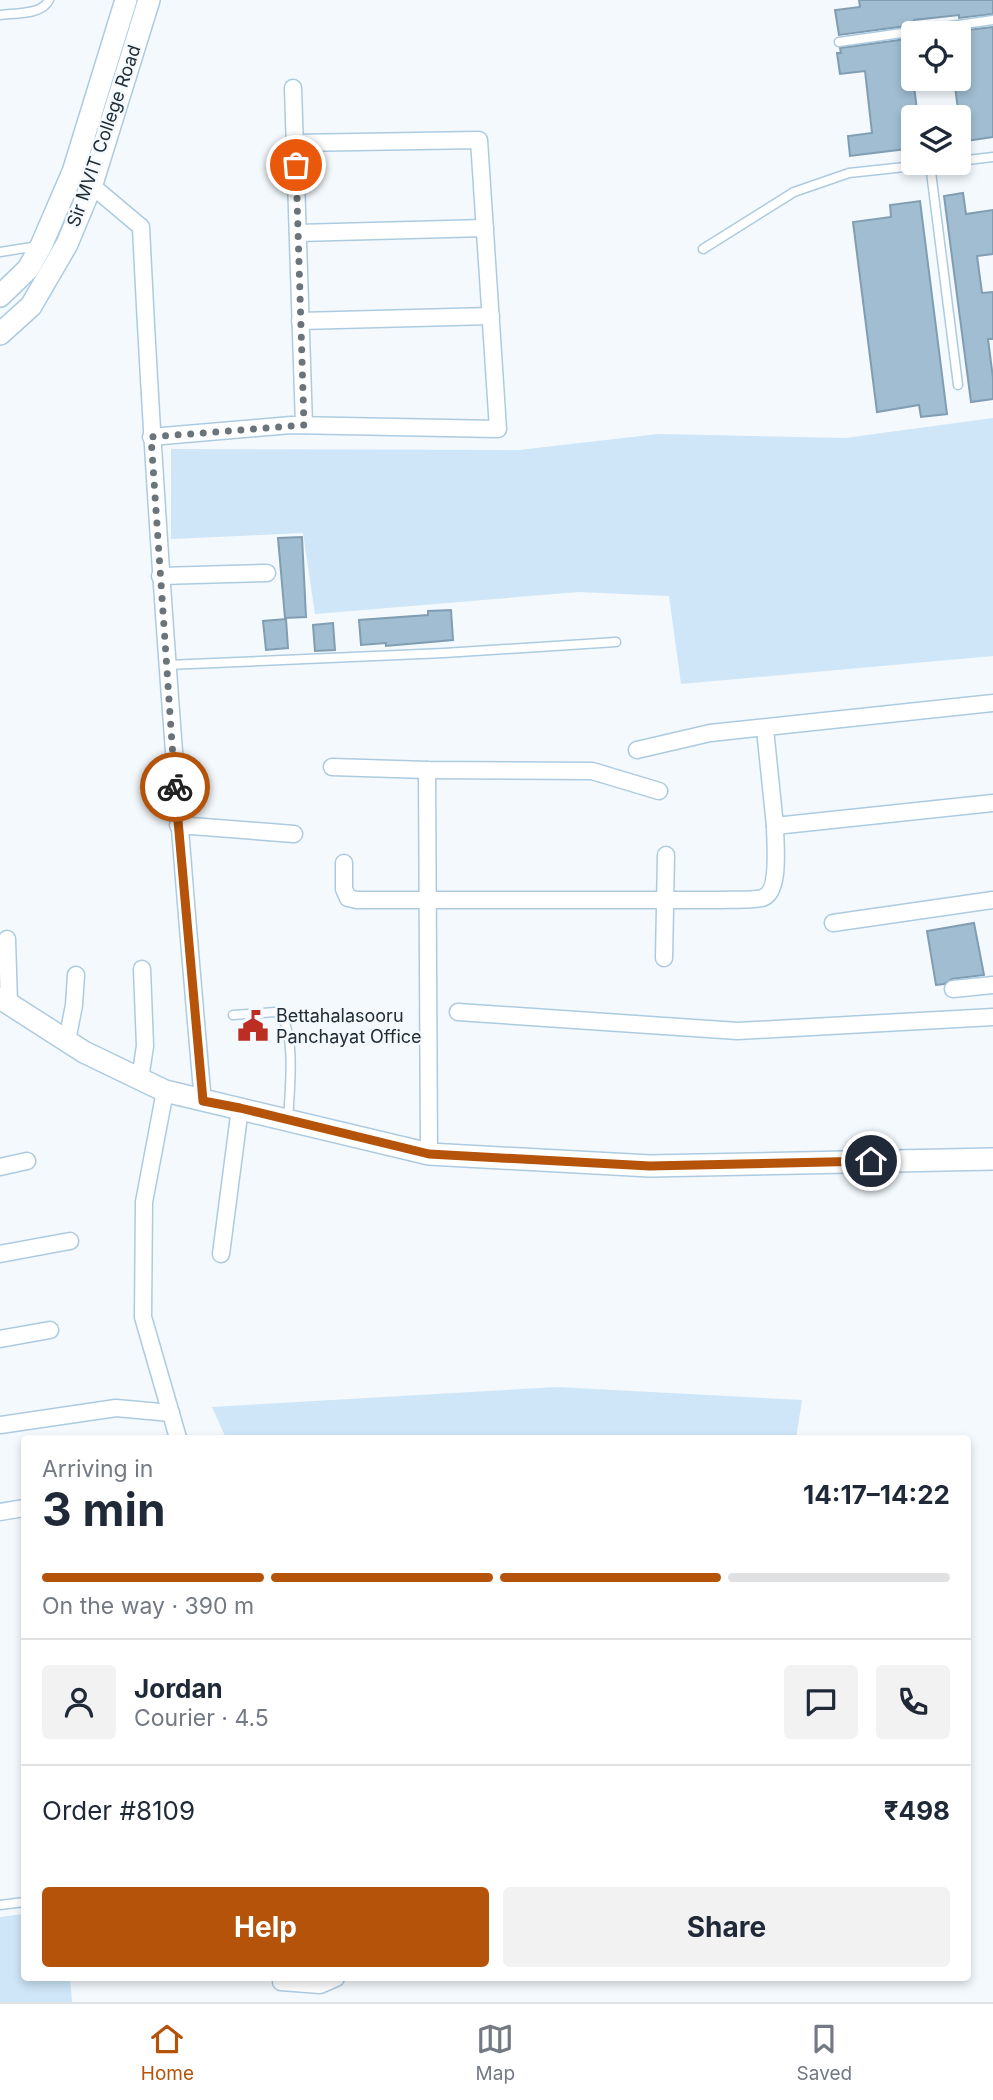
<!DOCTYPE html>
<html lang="en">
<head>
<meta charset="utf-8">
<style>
	:root { --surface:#fff; --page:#f2f2f3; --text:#1f2937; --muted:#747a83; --line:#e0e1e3; --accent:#b45309 }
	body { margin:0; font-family:Inter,sans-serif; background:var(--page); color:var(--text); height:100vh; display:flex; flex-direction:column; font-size:26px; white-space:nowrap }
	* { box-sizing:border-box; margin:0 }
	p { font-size:23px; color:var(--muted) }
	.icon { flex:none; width:38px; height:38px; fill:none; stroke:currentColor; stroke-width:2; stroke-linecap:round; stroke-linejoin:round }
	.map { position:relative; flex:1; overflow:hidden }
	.details { position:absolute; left:21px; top:1435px; width:950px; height:546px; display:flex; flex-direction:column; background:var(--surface); border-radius:7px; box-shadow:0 4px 10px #0003 }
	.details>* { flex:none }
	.tools { position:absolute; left:901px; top:21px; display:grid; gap:14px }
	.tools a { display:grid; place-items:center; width:70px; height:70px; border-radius:7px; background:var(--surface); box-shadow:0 4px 10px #0003; font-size:35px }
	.pin { position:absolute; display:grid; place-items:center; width:60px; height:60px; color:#fff; margin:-30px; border:4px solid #fff; border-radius:50%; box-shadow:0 2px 7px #0007 }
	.courier { position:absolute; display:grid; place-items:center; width:70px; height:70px; margin:-35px; border:5px solid #b45309; border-radius:50%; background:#fff; color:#222; box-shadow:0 2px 9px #0007 }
	.head em { font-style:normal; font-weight:700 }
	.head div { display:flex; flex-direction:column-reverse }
	.head { display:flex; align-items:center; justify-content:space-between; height:119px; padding:0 21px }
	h1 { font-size:46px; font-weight:700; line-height:52px }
	.bar { display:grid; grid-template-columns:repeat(4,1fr); gap:10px 7px; align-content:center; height:84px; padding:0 21px }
	.bar i { height:9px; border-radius:5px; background:var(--line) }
	.bar .current { background:var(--accent) }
	.bar p { grid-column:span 4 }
	.line { display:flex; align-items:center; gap:18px; padding:0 21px; border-top:2px solid var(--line) }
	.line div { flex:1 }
	.round { display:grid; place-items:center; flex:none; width:74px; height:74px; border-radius:7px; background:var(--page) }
	.action { display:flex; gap:14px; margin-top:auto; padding:14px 21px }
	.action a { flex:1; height:80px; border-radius:7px; background:var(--accent); color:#fff; font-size:28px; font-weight:700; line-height:80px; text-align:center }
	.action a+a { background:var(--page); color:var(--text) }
	.tab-bar { display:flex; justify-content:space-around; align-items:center; height:98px; border-top:2px solid var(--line); background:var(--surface); font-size:19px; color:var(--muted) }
	.tab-bar a { display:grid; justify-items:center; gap:4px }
	.tab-bar .current { color:var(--accent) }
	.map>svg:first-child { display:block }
	.green { fill:#cee6f8 }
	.building { fill:#a0bdd2; stroke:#819db1; stroke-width:2 }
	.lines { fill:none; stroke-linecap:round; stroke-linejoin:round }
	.lane-casing { stroke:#adcbe0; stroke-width:11 }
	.street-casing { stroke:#adcbe0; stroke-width:19 }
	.secondary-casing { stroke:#adcbe0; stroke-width:24 }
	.lane { stroke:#fff; stroke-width:8 }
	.street { stroke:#fff; stroke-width:16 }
	.secondary { stroke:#fff; stroke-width:21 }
	.done { stroke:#6a747a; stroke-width:7; stroke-dasharray:0 12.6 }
	.route { stroke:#b45309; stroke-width:9 }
	.labels { text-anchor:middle; stroke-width:5; stroke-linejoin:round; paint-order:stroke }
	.street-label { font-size:18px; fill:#212c34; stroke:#f3f9fd }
	.poi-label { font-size:18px; fill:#212c34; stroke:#f3f9fd; text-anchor:start }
</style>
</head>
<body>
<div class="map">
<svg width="993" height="2002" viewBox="0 0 993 2002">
	<rect width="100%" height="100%" fill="#f3f9fd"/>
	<g class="green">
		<polygon points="993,418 993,656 681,684 669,596 578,592 315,614 303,533 171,539 171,449 519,450 658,434 845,438"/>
		<polygon points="557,1387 802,1400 796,1438 226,1438 212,1407"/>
		<polygon points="24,1914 24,1978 70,1978 72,2002 0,2002 0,1917"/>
	</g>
	<g class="building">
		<polygon points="859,0 993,0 993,14 959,18 959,15 914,20 914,25 839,35 835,10 860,7"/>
		<polygon points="993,27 993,137 959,142 959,117 954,79 959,79 959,31"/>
		<polygon points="914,38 914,64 911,64 918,117 914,117 914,148 850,156 848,136 872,133 865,71 840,74 837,53 841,53 840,48"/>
		<polygon points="963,193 966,214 993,210 993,254 977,256 982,293 993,292 993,339 988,339 993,378 993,399 971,402 944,196"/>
		<polygon points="920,201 947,414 921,417 919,405 877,412 853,222 891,217 890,205"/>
		<polygon points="302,537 306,617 285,618 278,538"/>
		<polygon points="451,610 453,640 386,646 386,643 361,645 359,620 428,615 428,611"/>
		<polygon points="286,619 288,648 266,650 263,621"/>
		<polygon points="333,623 335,650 315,651 313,625"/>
		<polygon points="974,923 984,975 952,979 944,984 936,985 927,931"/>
	</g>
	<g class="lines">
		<defs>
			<g id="lane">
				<path d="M0,15C15,13 42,15 49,0"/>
				<polyline points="839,42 993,20"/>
				<polyline points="959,161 993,157"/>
				<polyline points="930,164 958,385"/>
				<polyline points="703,249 794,192 849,173 942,163"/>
				<polyline points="0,252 38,246"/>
				<polyline points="167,665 444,653 616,642"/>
				<path d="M233,1015L276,1012C298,1023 289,1098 288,1120"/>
				<polyline points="0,1905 24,1902"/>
			</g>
			<g id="street">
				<polyline points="293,88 304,425"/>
				<path d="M84,179L141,227C155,519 177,810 203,1102"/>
				<polyline points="298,233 485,228"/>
				<polyline points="300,321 491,316"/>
				<polyline points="151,437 291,425 498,429 479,140 295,143"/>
				<polyline points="160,576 267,573"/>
				<polyline points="765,729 775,826 993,803"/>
				<polyline points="637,750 710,733 993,703"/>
				<polyline points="332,767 427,770 592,771 659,791"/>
				<polyline points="427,770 429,1154"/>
				<polyline points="178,825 294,834"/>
				<path d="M344,863V889L348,898L357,900H717C731,899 748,901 762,898C781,893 775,843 775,826"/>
				<polyline points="833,923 993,900"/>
				<polyline points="7,939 9,1004"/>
				<polyline points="664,958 666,855"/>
				<polyline points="953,989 993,985"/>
				<polyline points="458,1012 738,1031 993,1017"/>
				<polyline points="67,1041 74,1005 76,975"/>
				<polyline points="140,1079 145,1046 142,969"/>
				<polyline points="165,1091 144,1202 143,1317 178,1438"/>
				<polyline points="0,1167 27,1161"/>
				<polyline points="0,1254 70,1241"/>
				<polyline points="221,1254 240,1108"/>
				<polyline points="0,1339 50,1330"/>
				<polyline points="0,1425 116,1408 171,1413"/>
				<polyline points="0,1512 24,1508"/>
				<polyline points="281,1982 320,1985 336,1978"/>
			</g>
			<g id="secondary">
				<polyline points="0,296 28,269 41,246 73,172 126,0"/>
				<polyline points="0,334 31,306 67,244 92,184 149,0"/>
				<polyline points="0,998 84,1052 165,1091 429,1154 650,1166 993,1159"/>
			</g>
		</defs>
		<use href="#lane" class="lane-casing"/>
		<use href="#street" class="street-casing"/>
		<use href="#secondary" class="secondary-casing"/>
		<use href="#lane" class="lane"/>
		<use href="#street" class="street"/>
		<use href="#secondary" class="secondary"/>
	</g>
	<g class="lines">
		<polyline class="done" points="175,787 151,437 304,425 296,165"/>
		<polyline class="route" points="175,787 203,1101 240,1108 429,1154 650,1166 871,1161"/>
	</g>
	<defs>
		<symbol id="civic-bare" viewBox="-9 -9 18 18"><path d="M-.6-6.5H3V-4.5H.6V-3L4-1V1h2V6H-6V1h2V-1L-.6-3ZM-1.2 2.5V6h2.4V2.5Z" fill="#bc2e22" stroke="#f3f9fd" stroke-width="2.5" paint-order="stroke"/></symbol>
	</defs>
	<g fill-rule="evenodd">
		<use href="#civic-bare" x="231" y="1004" width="44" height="44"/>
	</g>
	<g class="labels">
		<g class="street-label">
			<text transform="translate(104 136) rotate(-71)" y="6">Sir MVIT College Road</text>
		</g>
		<g class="poi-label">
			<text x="276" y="1022">Bettahalasooru<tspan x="276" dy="21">Panchayat Office</tspan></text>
		</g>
	</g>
</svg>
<div class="tools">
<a><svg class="icon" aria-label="locate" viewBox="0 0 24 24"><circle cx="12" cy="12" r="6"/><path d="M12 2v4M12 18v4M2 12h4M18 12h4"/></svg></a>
<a><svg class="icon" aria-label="layers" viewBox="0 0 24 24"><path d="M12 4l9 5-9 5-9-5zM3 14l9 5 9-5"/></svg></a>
</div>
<div class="pin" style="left:296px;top:165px;background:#ea580c"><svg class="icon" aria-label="bag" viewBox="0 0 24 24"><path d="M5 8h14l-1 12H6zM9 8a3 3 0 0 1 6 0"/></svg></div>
<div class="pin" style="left:871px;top:1161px;background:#1f2937"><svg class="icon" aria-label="home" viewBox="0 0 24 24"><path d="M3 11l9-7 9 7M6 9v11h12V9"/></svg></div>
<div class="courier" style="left:175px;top:787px"><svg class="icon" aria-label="bike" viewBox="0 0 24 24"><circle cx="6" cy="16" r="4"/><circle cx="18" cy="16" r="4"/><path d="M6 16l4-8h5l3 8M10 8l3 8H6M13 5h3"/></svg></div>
<section class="details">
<div class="head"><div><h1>3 min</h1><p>Arriving in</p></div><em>14:17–14:22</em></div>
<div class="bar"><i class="current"></i><i class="current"></i><i class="current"></i><i></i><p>On the way · 390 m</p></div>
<div class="line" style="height:126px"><a class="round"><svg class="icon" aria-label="person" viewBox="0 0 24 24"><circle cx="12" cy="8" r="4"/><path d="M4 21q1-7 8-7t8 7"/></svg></a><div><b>Jordan</b><p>Courier · 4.5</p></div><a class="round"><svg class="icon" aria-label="chat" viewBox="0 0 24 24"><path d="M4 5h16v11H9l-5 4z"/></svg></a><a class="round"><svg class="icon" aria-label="phone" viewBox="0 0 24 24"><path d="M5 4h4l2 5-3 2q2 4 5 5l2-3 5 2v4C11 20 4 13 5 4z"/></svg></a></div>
<div class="line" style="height:91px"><div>Order #8109</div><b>₹498</b></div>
<div class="action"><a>Help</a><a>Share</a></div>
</section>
</div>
<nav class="tab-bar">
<a class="current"><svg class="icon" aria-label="home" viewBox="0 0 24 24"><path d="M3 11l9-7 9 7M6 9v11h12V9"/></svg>Home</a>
<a><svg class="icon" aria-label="map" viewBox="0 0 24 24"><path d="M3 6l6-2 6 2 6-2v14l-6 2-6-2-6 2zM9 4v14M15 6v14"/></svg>Map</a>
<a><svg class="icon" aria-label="saved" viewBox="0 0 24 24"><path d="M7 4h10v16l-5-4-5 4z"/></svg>Saved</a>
</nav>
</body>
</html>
